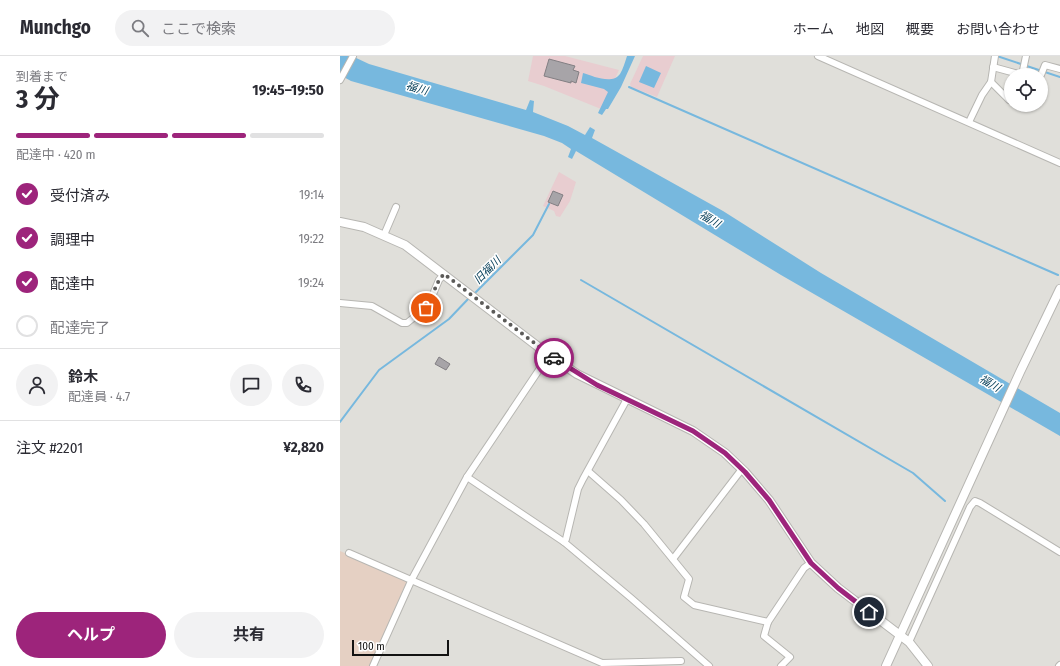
<!DOCTYPE html>
<html lang="ja">
<head>
<meta charset="utf-8">
<style>
	:root { --surface:#fff; --page:#f2f2f3; --text:#2b2b33; --muted:#7c7c81; --line:#e1e1e2; --accent:#9d247b }
	body { margin:0; font-family:"Fira Sans Condensed","Noto Sans JP",sans-serif; background:var(--page); color:var(--text); height:100vh; display:flex; flex-direction:column; font-size:15px; white-space:nowrap }
	* { box-sizing:border-box; margin:0 }
	p { font-size:13px; color:var(--muted) }
	.icon { flex:none; width:22px; height:22px; fill:none; stroke:currentColor; stroke-width:2; stroke-linecap:round; stroke-linejoin:round }
	.map { position:relative; flex:1; overflow:hidden }
	.details { display:flex; flex-direction:column; background:var(--surface); width:340px }
	.details>* { flex:none }
	.tools { position:absolute; left:664px; top:12px; display:grid; gap:8px }
	.tools a { display:grid; place-items:center; width:44px; height:44px; border-radius:50%; background:var(--surface); box-shadow:0 1px 3px #0004; font-size:20px }
	.scale { position:absolute; left:12px; bottom:10px; width:97px; box-sizing:border-box; padding-left:4px; border:2px solid #131312; border-top:0; font-size:11px; line-height:14px; white-space:nowrap; color:#131312; -webkit-text-stroke:3px #fff; paint-order:stroke }
	.pin { position:absolute; display:grid; place-items:center; width:34px; height:34px; color:#fff; margin:-17px; border:2px solid #fff; border-radius:50%; box-shadow:0 1px 4px #0007 }
	.courier { position:absolute; display:grid; place-items:center; width:40px; height:40px; margin:-20px; border:3px solid #9d247b; border-radius:50%; background:#fff; color:#222; box-shadow:0 1px 5px #0007 }
	.summary em { font-style:normal; font-weight:700 }
	.summary div { display:flex; flex-direction:column-reverse }
	.summary { display:flex; align-items:center; justify-content:space-between; height:68px; padding:0 16px }
	h1 { font-size:26px; font-weight:700; line-height:30px }
	.bar { display:grid; grid-template-columns:repeat(4,1fr); gap:6px 4px; align-content:center; height:48px; padding:0 16px }
	.bar i { height:5px; border-radius:3px; background:var(--line) }
	.bar .on { background:var(--accent) }
	.bar p { grid-column:span 4 }
	.line { display:flex; align-items:center; gap:10px; padding:0 16px; border-top:1px solid var(--line) }
	.line div { flex:1 }
	.round { display:grid; place-items:center; flex:none; width:42px; height:42px; border-radius:21px; background:var(--page) }
	ol { padding:0 16px; list-style:none }
	li { display:flex; align-items:center; gap:12px; height:44px }
	li p { margin-inline-start:auto }
	li .icon { padding:4px; border-radius:50%; background:var(--accent); color:#fff; stroke-width:4 }
	li:last-child { color:var(--muted) }
	li i { width:22px; height:22px; border:2px solid var(--line); border-radius:50% }
	.cta { display:flex; gap:8px; margin-top:auto; padding:8px 16px }
	.cta a { flex:1; height:46px; border-radius:24px; background:var(--accent); color:#fff; font-size:16px; font-weight:700; line-height:46px; text-align:center }
	.cta a+a { background:var(--page); color:var(--text) }
	header { display:flex; align-items:center; gap:24px; box-sizing:border-box; height:56px; padding:0 20px; background:var(--surface); border-bottom:1px solid var(--line) }
	header strong { font-size:19px }
	nav { display:flex; gap:22px; margin-inline-start:auto; font-size:14px }
	.search { width:280px; height:36px; background:var(--page); display:flex; align-items:center; gap:10px; box-sizing:border-box; padding:0 14px; border-radius:22px; color:var(--muted); font-size:15px }
	main { display:flex; flex:1; min-height:0 }
	.map>svg:first-child { display:block }
	.industrial { fill:#e8cdd0 }
	.education { fill:#e5d0c3 }
	.water { fill:#77b8de }
	.lines { fill:none; stroke-linecap:round; stroke-linejoin:round }
	.stream { stroke:#77b8de; stroke-width:2 }
	.building { fill:#a7a4a8; stroke:#827f83 }
	.minor-casing { stroke:#b7b6b2; stroke-width:8 }
	.tertiary-casing { stroke:#b7b6b2; stroke-width:10 }
	.minor { stroke:#fff; stroke-width:6 }
	.tertiary { stroke:#fff; stroke-width:8 }
	.done { stroke:#5b5a58; stroke-width:4; stroke-dasharray:0 7.2 }
	.route { stroke:#9d247b; stroke-width:5 }
	.labels { text-anchor:middle; stroke-width:3; stroke-linejoin:round; paint-order:stroke }
	.water-label { font-size:11px; font-style:italic; fill:#053e58; stroke:#fff }
</style>
</head>
<body>
<header>
<strong>Munchgo</strong>
<div class="search"><svg class="icon" aria-label="search" viewBox="0 0 24 24"><circle cx="10" cy="10" r="6"/><path d="M15 15l6 6"/></svg>ここで検索</div>
<nav><a>ホーム</a><a>地図</a><a>概要</a><a>お問い合わせ</a></nav>
</header>
<main>
<section class="details">
<div class="summary"><div><h1>3 分</h1><p>到着まで</p></div><em>19:45–19:50</em></div>
<div class="bar"><i class="on"></i><i class="on"></i><i class="on"></i><i></i><p>配達中 · 420 m</p></div>
<ol>
<li><svg class="icon" aria-label="check" viewBox="0 0 24 24"><path d="M5 12l5 5 9-10"/></svg>受付済み<p>19:14</p></li>
<li><svg class="icon" aria-label="check" viewBox="0 0 24 24"><path d="M5 12l5 5 9-10"/></svg>調理中<p>19:22</p></li>
<li><svg class="icon" aria-label="check" viewBox="0 0 24 24"><path d="M5 12l5 5 9-10"/></svg>配達中<p>19:24</p></li>
<li><i></i>配達完了</li>
</ol>
<div class="line" style="height:72px"><a class="round"><svg class="icon" aria-label="person" viewBox="0 0 24 24"><circle cx="12" cy="8" r="4"/><path d="M4 21q1-7 8-7t8 7"/></svg></a><div><b>鈴木</b><p>配達員 · 4.7</p></div><a class="round"><svg class="icon" aria-label="chat" viewBox="0 0 24 24"><path d="M4 5h16v11H9l-5 4z"/></svg></a><a class="round"><svg class="icon" aria-label="phone" viewBox="0 0 24 24"><path d="M5 4h4l2 5-3 2q2 4 5 5l2-3 5 2v4C11 20 4 13 5 4z"/></svg></a></div>
<div class="line" style="height:52px"><div>注文 #2201</div><b>¥2,820</b></div>
<div class="cta"><a>ヘルプ</a><a>共有</a></div>
</section>
<div class="map">
<svg width="720" height="610" viewBox="0 0 720 610">
	<rect width="100%" height="100%" fill="#e0dfda"/>
	<g class="industrial">
		<polygon points="193,0 225,0 279,14 261,53 204,30 188,25"/>
		<polygon points="303,0 335,0 317,41 291,31 290,28"/>
		<polygon points="219,116 236,126 230,145 220,161 216,160 214,155 203,150"/>
	</g>
	<polygon class="education" points="0,495 65,523 67,525 30,610 0,610"/>
	<g class="water">
		<polygon points="0,0 12,0 29,8 186,54 190,44 194,45 193,56 228,70 245,79 250,71 255,74 252,82 383,155 481,217 720,357 720,380 441,219 236,95 232,103 228,101 231,93 222,87 204,80 11,25 0,19"/>
		<path d="M287,0H295L281,31L268,53H266L262,59L258,57L268,36L264,33L241,27L243,17C253,20 272,29 280,18C283,13 285,6 287,0Z"/>
		<polygon points="306,10 321,17 314,32 299,26"/>
	</g>
	<g class="lines">
		<g class="stream">
			<polyline points="657,0 720,21"/>
			<polyline points="289,31 718,219"/>
			<polyline points="241,224 573,417 605,445"/>
			<polyline points="134,238 193,179 209,148"/>
			<polyline points="0,366 39,314 109,263 130,241"/>
		</g>
	</g>
	<g class="building">
		<polygon points="209,3 235,10 233,14 239,16 236,27 231,25 231,27 204,20"/>
		<polygon points="213,135 223,139 218,150 208,146"/>
		<polygon points="99,301 110,308 106,314 95,308"/>
	</g>
	<g class="lines">
		<defs>
			<g id="minor">
				<polyline points="478,0 720,107"/>
				<polyline points="653,11 682,19 688,19"/>
				<polyline points="682,19 686,0"/>
				<polyline points="701,19 705,9 720,13"/>
				<polyline points="0,24 13,0"/>
				<polyline points="651,26 669,44 671,39"/>
				<polyline points="629,66 642,39 651,26 655,0"/>
				<polyline points="44,179 56,151"/>
				<polyline points="0,247 32,250 62,267 67,267 88,250 99,224 104,218"/>
				<polyline points="248,415 281,444 304,468 349,523 344,541 354,549 428,566"/>
				<polyline points="127,421 224,486 291,542 369,610"/>
				<polyline points="224,486 226,483 238,433 243,423 287,343"/>
				<polyline points="9,497 262,607 341,605"/>
				<polyline points="333,503 402,413"/>
				<polyline points="569,586 630,451 635,445 640,447 720,496"/>
				<polyline points="33,610 72,523 127,421 209,299"/>
				<polyline points="441,610 450,601 424,580 428,566 464,512 471,507"/>
				<polyline points="719,610 720,609"/>
			</g>
			<g id="tertiary">
				<polyline points="0,166 24,171 65,189 209,299 237,318 353,375 385,397 405,416 429,444 471,507 498,532 569,586 588,610"/>
				<polyline points="546,610 680,316 720,233"/>
			</g>
		</defs>
		<use href="#minor" class="minor-casing"/>
		<use href="#tertiary" class="tertiary-casing"/>
		<use href="#minor" class="minor"/>
		<use href="#tertiary" class="tertiary"/>
	</g>
	<g class="lines">
		<polyline class="done" points="86,252 99,224 104,218 214,302"/>
		<polyline class="route" points="214,302 257,329 353,375 385,397 405,416 429,444 471,507 498,532 529,556"/>
	</g>
	<g class="labels">
		<g class="water-label">
			<text transform="translate(77 32) rotate(16)" y="4">福川</text>
			<text transform="translate(370 163) rotate(30)" y="4">福川</text>
			<text transform="translate(147 214) rotate(-45)" y="4">旧福川</text>
			<text transform="translate(650 327) rotate(30)" y="4">福川</text>
		</g>
	</g>
</svg>
<div class="tools">
<a><svg class="icon" aria-label="locate" viewBox="0 0 24 24"><circle cx="12" cy="12" r="6"/><path d="M12 2v4M12 18v4M2 12h4M18 12h4"/></svg></a>
</div>
<div class="scale">100 m</div>
<div class="pin" style="left:86px;top:252px;background:#ea580c"><svg class="icon" aria-label="bag" viewBox="0 0 24 24"><path d="M5 8h14l-1 12H6zM9 8a3 3 0 0 1 6 0"/></svg></div>
<div class="pin" style="left:529px;top:556px;background:#1f2937"><svg class="icon" aria-label="home" viewBox="0 0 24 24"><path d="M3 11l9-7 9 7M6 9v11h12V9"/></svg></div>
<div class="courier" style="left:214px;top:302px"><svg class="icon" aria-label="car" viewBox="0 0 24 24"><path d="M5 17H2v-5l4-1 3-4h7l3 4 3 1v5h-3M9 17h6M6 11h13"/><circle cx="7" cy="17" r="2"/><circle cx="17" cy="17" r="2"/></svg></div>
</div>
</main>
</body>
</html>
